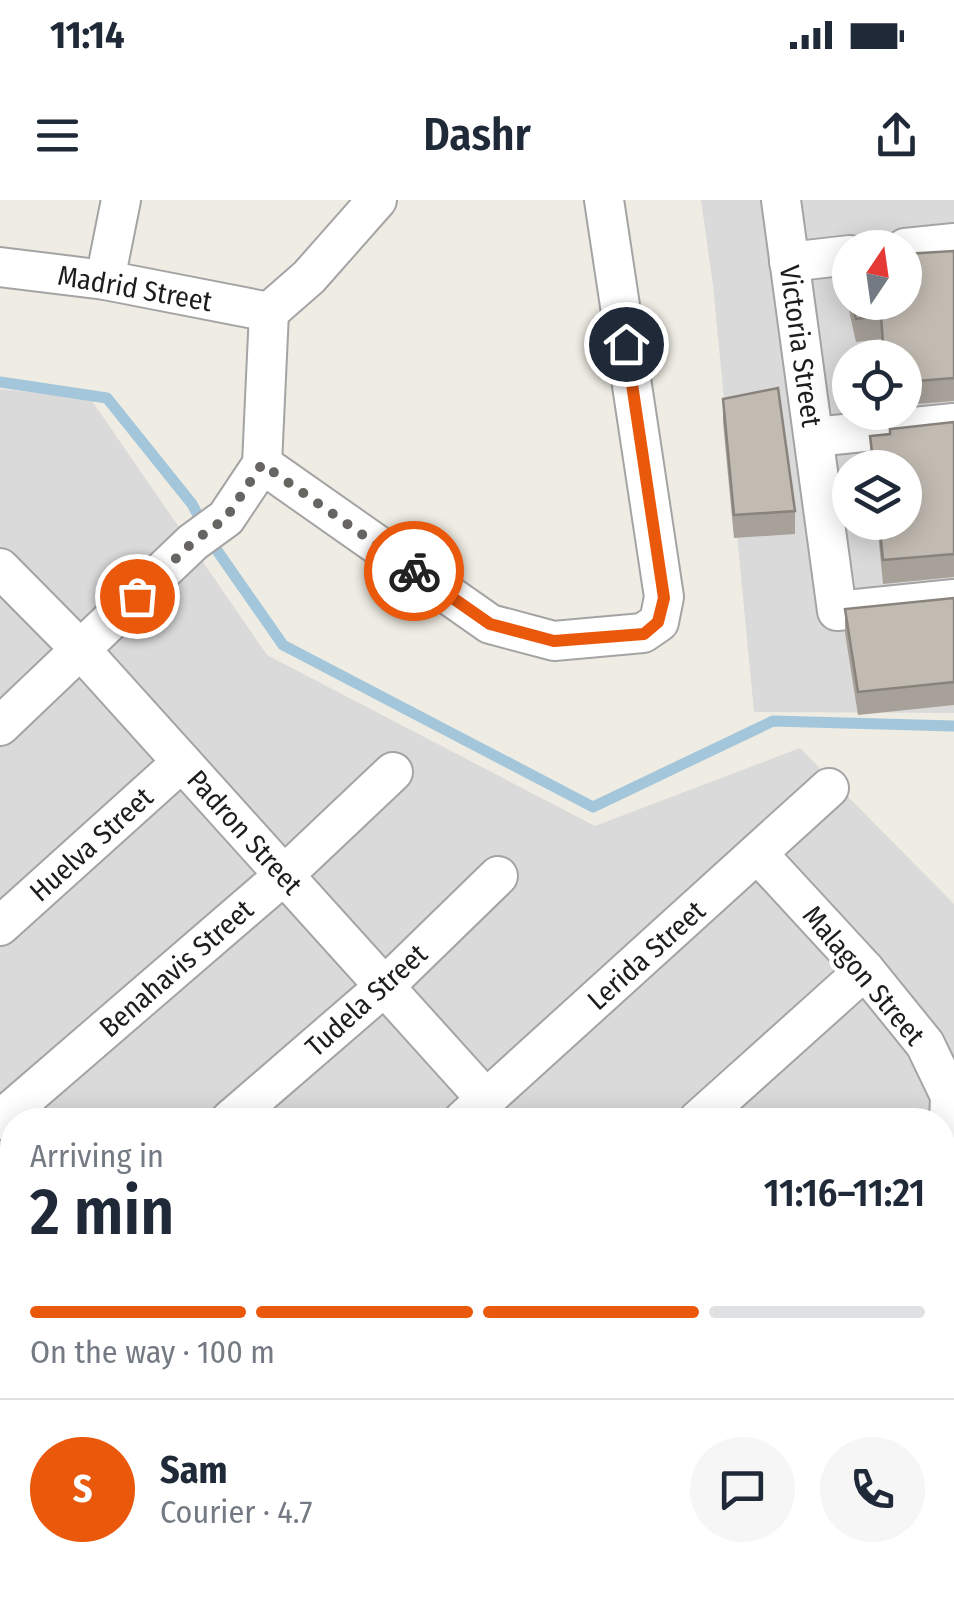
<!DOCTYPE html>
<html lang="en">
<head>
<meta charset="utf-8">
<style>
	:root { --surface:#fff; --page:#f6f6f7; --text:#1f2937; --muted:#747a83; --line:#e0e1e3; --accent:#ea580c }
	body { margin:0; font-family:"Fira Sans Condensed",sans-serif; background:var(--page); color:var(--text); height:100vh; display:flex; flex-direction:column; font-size:38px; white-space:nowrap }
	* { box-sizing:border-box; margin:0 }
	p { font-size:32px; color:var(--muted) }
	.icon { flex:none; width:55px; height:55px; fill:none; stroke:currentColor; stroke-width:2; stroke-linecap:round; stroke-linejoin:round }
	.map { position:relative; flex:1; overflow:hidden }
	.side { position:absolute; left:0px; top:908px; width:955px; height:492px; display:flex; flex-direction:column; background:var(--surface); border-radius:40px 40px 0 0; box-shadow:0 5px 25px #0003 }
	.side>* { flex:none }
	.needle { width:65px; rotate:13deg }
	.controls { position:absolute; left:832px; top:30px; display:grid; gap:20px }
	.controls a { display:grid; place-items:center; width:90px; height:90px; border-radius:50%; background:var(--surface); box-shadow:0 5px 25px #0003; font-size:50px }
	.pin { position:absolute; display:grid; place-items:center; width:85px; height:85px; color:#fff; margin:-42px; border:5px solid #fff; border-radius:50%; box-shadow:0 2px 10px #0007 }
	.courier { position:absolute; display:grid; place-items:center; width:100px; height:100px; margin:-50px; border:8px solid #ea580c; border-radius:50%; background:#fff; color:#222; box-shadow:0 2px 12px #0007 }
	.headline em { font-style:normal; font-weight:600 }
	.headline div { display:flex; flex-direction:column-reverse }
	.headline { display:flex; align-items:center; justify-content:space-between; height:170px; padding:0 30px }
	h1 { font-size:65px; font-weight:600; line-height:75px }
	.bar { display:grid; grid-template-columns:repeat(4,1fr); gap:15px 10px; align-content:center; height:120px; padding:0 30px }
	.bar i { height:12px; border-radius:8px; background:var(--line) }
	.bar .current { background:var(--accent) }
	.bar p { grid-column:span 4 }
	.line { display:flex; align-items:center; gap:25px; padding:0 30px; border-top:2px solid var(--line) }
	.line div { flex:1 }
	.round { display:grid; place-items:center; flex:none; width:105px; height:105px; border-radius:52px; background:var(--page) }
	.status { display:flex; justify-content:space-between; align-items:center; height:70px; padding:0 50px; background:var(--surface); direction:ltr }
	.status svg { height:28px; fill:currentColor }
	header { display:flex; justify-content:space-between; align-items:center; height:130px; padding:0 30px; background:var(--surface); font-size:45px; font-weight:600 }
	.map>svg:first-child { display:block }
	.residential { fill:#dbdada; fill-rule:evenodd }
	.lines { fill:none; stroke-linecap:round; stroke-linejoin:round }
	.stream { stroke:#a3c6db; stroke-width:11 }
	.minor-casing { stroke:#a4a4a4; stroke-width:42 }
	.minor { stroke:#fff; stroke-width:38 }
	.wall { fill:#a7a199 }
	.building { fill:#c2bbb2; stroke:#88837d; stroke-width:2.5 }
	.done { stroke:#666562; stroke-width:10; stroke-dasharray:0 18 }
	.route { stroke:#ea580c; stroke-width:12 }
	.labels { text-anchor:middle; stroke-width:9; stroke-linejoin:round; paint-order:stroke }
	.street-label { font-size:28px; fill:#1d1d1d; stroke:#fff }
</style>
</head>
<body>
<div class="status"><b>11:14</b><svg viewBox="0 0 49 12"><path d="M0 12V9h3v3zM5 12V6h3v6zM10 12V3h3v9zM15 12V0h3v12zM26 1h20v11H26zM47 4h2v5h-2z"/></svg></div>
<header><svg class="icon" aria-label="menu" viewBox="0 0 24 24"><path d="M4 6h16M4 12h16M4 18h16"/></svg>Dashr<svg class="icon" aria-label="share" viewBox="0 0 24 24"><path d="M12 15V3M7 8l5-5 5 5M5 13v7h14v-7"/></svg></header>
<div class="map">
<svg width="954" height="1398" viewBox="0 0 954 1398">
	<rect width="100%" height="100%" fill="#eeece3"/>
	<g class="residential">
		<path d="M701,0H954V513L754,512L713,85ZM850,48H905V102H850ZM850,158H905V212H850ZM850,268H905V322H850Z"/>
		<polygon points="0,189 90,198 267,455 595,626 800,548 954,704 954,1198 943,1234 942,920 12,920 12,1388 893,1388 890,1398 0,1398"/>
	</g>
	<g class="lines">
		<polyline class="stream" points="0,182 107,198 192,304 216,349 283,445 593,607 773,521 954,526"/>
		<defs>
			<g id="minor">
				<polyline points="781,0 837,411 954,399"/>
				<polyline points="905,48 954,43"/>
				<polyline points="789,62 850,55"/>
				<polyline points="0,67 105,80 269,112"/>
				<polyline points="105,80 121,0"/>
				<polyline points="269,112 309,77 377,0"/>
				<polyline points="814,237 954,223"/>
				<polyline points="262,264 490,424 554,441 643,433 659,422 664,397 604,0"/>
				<polyline points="0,368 81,450 486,899"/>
				<polyline points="0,526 193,342 226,318 262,264 269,112"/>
				<polyline points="758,654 865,770 925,844 950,896 948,950 942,965"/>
				<polyline points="0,726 182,562"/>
				<polyline points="0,920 283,676 393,572"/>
				<polyline points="230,920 385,786 498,676"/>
				<polyline points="463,920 829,588"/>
				<polyline points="698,920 865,770"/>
				<polyline points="0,1121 12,1110"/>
				<polyline points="0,1345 12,1333"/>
				<polyline points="240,1388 250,1398"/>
				<polyline points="388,1398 400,1388"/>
				<polyline points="595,1398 607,1388"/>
				<polyline points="808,1398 811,1388"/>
			</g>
		</defs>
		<use href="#minor" class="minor-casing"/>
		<use href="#minor" class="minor"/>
	</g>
	<g class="wall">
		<polygon points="954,51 954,201 905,205 905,158 882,158 881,139 856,142 842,79 842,55 850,54 850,102 905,102"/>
		<polygon points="723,199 795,311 795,334 734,338 723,222"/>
		<polygon points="954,222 954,377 883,384 877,322 905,322 905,268 871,268 870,236 890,234"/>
		<polygon points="954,398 954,505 858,515 845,433 845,409"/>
	</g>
	<g class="building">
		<polygon points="954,51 954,178 905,182 905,158 884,158 881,115 856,119 852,102 905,102 905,54"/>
		<polygon points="850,54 850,91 842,55"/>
		<polygon points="778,188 795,311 734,315 723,199"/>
		<polygon points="954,222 954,354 883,360 879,322 905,322 905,268 874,268 870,236 890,234 890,229"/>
		<polygon points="954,398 954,482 858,492 845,409"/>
	</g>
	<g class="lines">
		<polyline class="done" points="137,396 193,342 226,318 262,264 414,371"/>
		<polyline class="route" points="414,371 490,424 554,441 644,434 658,422 664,398 626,144"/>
	</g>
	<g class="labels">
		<g class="street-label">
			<text transform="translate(135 88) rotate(10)" y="10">Madrid Street</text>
			<text transform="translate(801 146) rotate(82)" y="10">Victoria Street</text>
			<text transform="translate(245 632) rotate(48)" y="10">Padron Street</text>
			<text transform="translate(91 644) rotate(-42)" y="10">Huelva Street</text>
			<text transform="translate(646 755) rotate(-42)" y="10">Lerida Street</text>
			<text transform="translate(176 768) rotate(-41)" y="10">Benahavis Street</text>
			<text transform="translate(864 775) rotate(50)" y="10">Malagon Street</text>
			<text transform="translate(366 800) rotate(-42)" y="10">Tudela Street</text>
		</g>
	</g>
</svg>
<div class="controls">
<a><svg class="needle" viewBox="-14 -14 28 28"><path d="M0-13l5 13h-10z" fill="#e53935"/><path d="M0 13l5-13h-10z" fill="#747a83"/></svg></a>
<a><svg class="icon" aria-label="locate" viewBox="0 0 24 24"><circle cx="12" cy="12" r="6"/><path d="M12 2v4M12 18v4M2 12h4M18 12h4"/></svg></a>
<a><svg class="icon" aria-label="layers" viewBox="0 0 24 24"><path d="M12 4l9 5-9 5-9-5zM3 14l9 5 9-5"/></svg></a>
</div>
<div class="pin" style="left:137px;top:396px;background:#ea580c"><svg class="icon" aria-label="bag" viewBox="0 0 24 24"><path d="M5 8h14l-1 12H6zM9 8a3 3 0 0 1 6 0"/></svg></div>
<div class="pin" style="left:626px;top:144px;background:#1f2937"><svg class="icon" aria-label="home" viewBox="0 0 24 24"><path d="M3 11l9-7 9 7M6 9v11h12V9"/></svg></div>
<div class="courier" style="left:414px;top:371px"><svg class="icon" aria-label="bike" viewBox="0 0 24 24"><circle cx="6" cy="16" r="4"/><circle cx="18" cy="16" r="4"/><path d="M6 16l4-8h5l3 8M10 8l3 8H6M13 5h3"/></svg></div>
<section class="side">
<div class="headline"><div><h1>2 min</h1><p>Arriving in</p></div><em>11:16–11:21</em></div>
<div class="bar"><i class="current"></i><i class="current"></i><i class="current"></i><i></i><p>On the way · 100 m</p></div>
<div class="line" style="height:180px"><b class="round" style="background:var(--accent);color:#fff">S</b><div><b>Sam</b><p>Courier · 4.7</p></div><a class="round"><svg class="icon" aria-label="chat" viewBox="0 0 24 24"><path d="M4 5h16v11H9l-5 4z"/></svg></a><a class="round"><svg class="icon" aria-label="phone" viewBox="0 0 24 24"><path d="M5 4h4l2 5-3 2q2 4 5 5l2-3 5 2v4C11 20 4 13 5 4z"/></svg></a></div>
</section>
</div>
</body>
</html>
